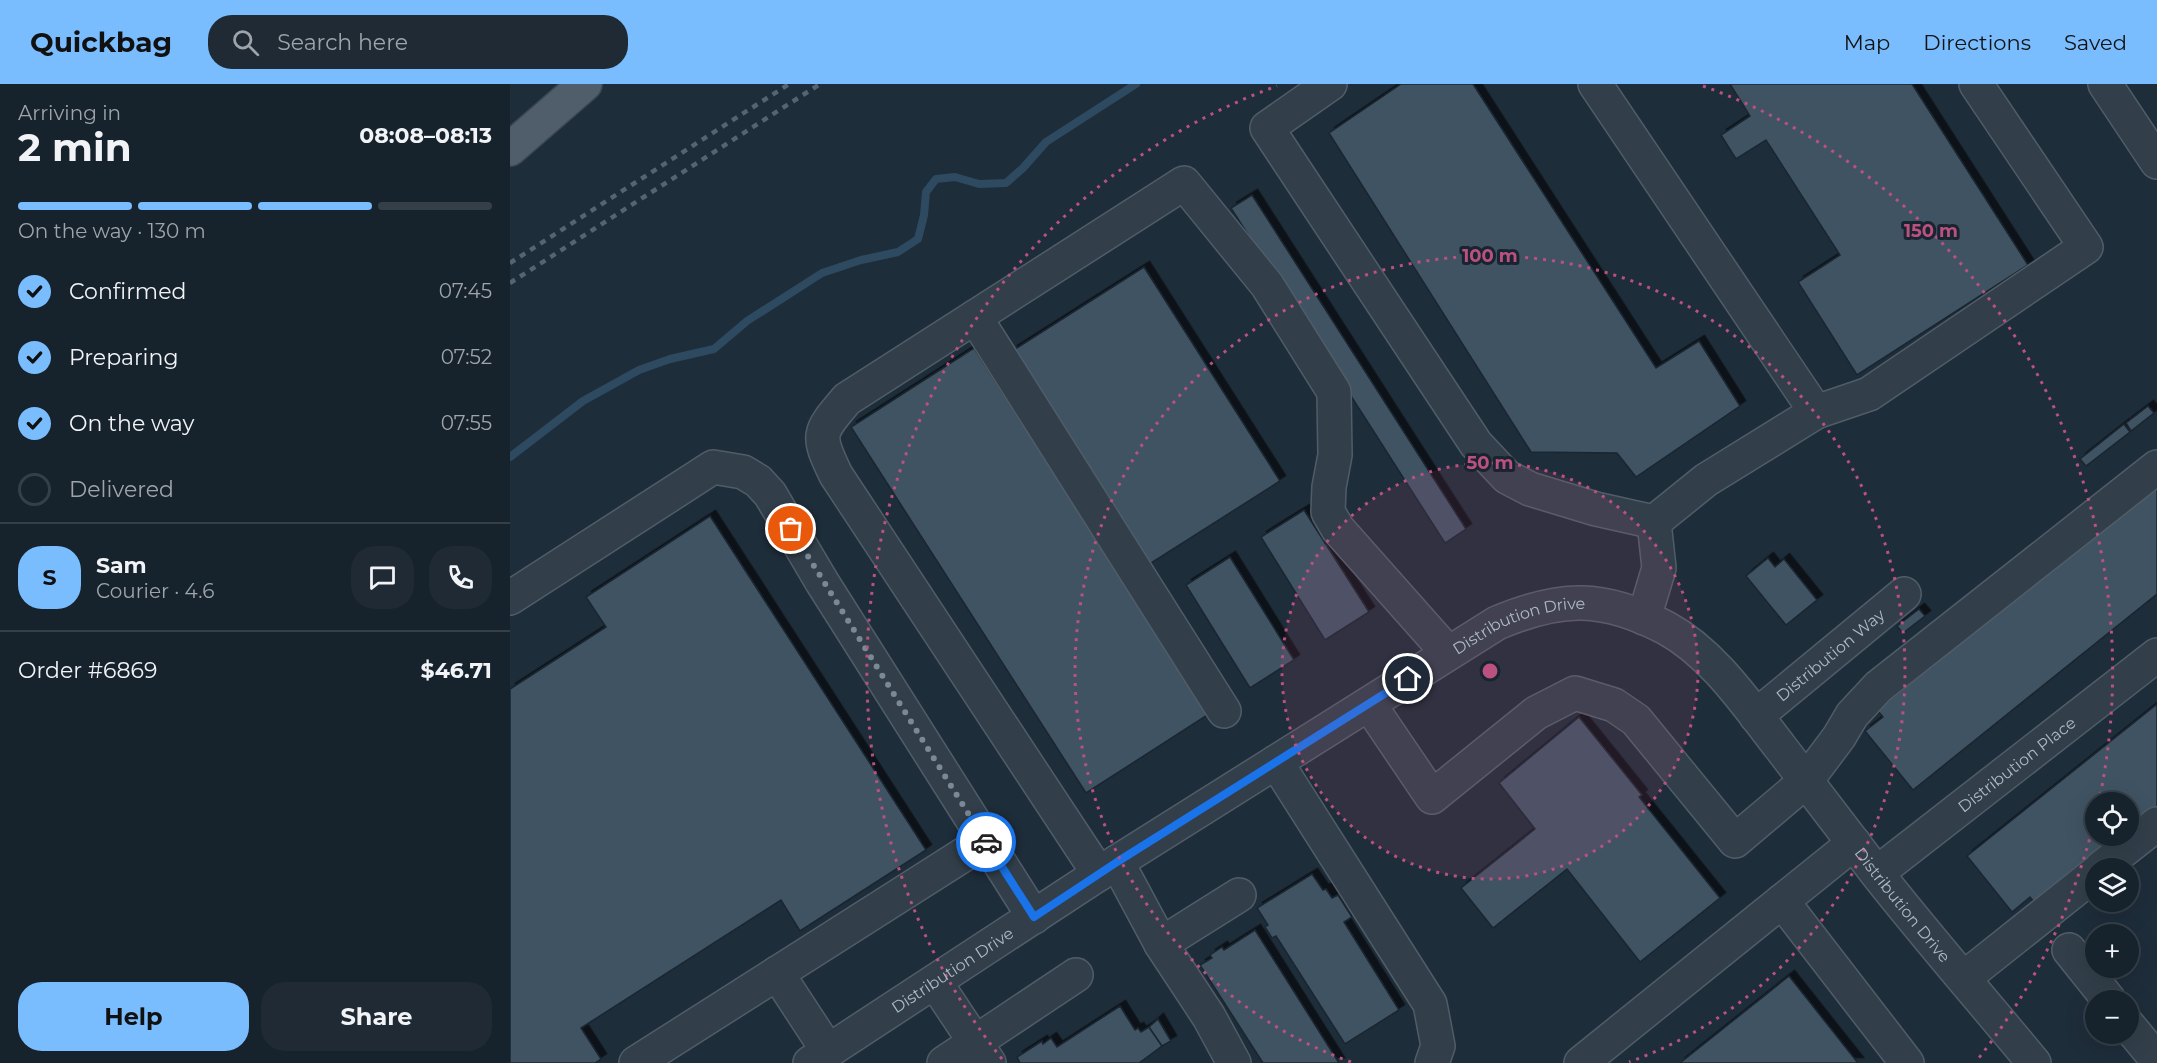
<!DOCTYPE html>
<html lang="en">
<head>
<meta charset="utf-8">
<style>
	:root { --surface:#16222c; --page:#1f2a34; --text:#f1f3f6; --muted:#9ea4a9; --line:#353f48; --accent:#79bdff }
	body { margin:0; font-family:Montserrat,sans-serif; background:var(--page); color:var(--text); height:100vh; display:flex; flex-direction:column; font-size:22px; white-space:nowrap }
	* { box-sizing:border-box; margin:0 }
	p { font-size:20px; color:var(--muted) }
	.icon { flex:none; width:33px; height:33px; fill:none; stroke:currentColor; stroke-width:2; stroke-linecap:round; stroke-linejoin:round }
	.map { position:relative; flex:1; overflow:hidden }
	.panel { display:flex; flex-direction:column; background:var(--surface); width:510px }
	.panel>* { flex:none }
	.controls { position:absolute; left:1575px; top:708px; display:grid; gap:12px }
	.controls a { display:grid; place-items:center; width:54px; height:54px; border-radius:50%; background:var(--surface); box-shadow:0 6px 24px #0002,0 0 0 2px var(--line); font-size:30px }
	.pin { position:absolute; display:grid; place-items:center; width:51px; height:51px; color:#fff; margin:-26px; border:3px solid #fff; border-radius:50%; box-shadow:0 2px 6px #0007 }
	.courier { position:absolute; display:grid; place-items:center; width:60px; height:60px; margin:-30px; border:4px solid #1a73e8; border-radius:50%; background:#fff; color:#222; box-shadow:0 2px 8px #0007 }
	.headline em { font-style:normal; font-weight:700 }
	.headline div { display:flex; flex-direction:column-reverse }
	.headline { display:flex; align-items:center; justify-content:space-between; height:102px; padding:0 18px }
	h1 { font-size:39px; font-weight:700; line-height:45px }
	.bar { display:grid; grid-template-columns:repeat(4,1fr); gap:9px 6px; align-content:center; height:72px; padding:0 18px }
	.bar i { height:8px; border-radius:4px; background:var(--line) }
	.bar .current { background:var(--accent) }
	.bar p { grid-column:span 4 }
	.line { display:flex; align-items:center; gap:15px; padding:0 18px; border-top:2px solid var(--line) }
	.line div { flex:1 }
	.round { display:grid; place-items:center; flex:none; width:63px; height:63px; border-radius:24px; background:var(--page) }
	ol { padding:0 18px; list-style:none }
	li { display:flex; align-items:center; gap:18px; height:66px }
	li p { margin-inline-start:auto }
	li .icon { padding:6px; border-radius:50%; background:var(--accent); color:#111; stroke-width:4 }
	li:last-child { color:var(--muted) }
	li i { width:33px; height:33px; border:3px solid var(--line); border-radius:50% }
	.action { display:flex; gap:12px; margin-top:auto; padding:12px 18px }
	.action a { flex:1; height:69px; border-radius:24px; background:var(--accent); color:#111; font-size:24px; font-weight:700; line-height:69px; text-align:center }
	.action a+a { background:var(--page); color:var(--text) }
	header { display:flex; align-items:center; gap:36px; box-sizing:border-box; height:84px; padding:0 30px; background:var(--accent); color:#111 }
	header strong { font-size:28px }
	nav { display:flex; gap:33px; margin-inline-start:auto; font-size:21px }
	.search { width:420px; height:54px; background:var(--page); display:flex; align-items:center; gap:15px; box-sizing:border-box; padding:0 21px; border-radius:24px; color:var(--muted); font-size:22px }
	main { display:flex; flex:1; min-height:0 }
	.map>svg:first-child { display:block }
	.lines { fill:none; stroke-linecap:round; stroke-linejoin:round }
	.stream { stroke:#2e4a61; stroke-width:8 }
	.building { fill:#415362; stroke:#1a2631; stroke-width:1.5; filter:url(#shadow) }
	.minor-casing { stroke:#505d68; stroke-width:36 }
	.major-casing { stroke:#3c4854; stroke-width:36 }
	.minor { stroke:#323f4a; stroke-width:33 }
	.major { stroke:#505e6b; stroke-width:33 }
	.rail { stroke:#536472; stroke-width:4.5; stroke-dasharray:6 6; stroke-linecap:butt }
	.done { stroke:#7a8996; stroke-width:6; stroke-dasharray:0 10.8 }
	.route { stroke:#1a73e8; stroke-width:8 }
	.ring { fill:none; stroke:#ba5181; stroke-width:3; stroke-dasharray:3 6 }
	.labels { text-anchor:middle; stroke-width:6; stroke-linejoin:round; paint-order:stroke }
	.street-label { font-size:16px; fill:#acbac7; stroke:#18242f }
	.centre { fill:#ba5181; stroke:#18242f; stroke-width:3 }
	.ring-label { font-size:18px; text-anchor:middle; font-weight:bold; fill:#ba5181; stroke:#18242f; stroke-width:6; stroke-linejoin:round; paint-order:stroke }
</style>
</head>
<body>
<header>
<strong>Quickbag</strong>
<div class="search"><svg class="icon" aria-label="search" viewBox="0 0 24 24"><circle cx="10" cy="10" r="6"/><path d="M15 15l6 6"/></svg>Search here</div>
<nav><a>Map</a><a>Directions</a><a>Saved</a></nav>
</header>
<main>
<section class="panel">
<div class="headline"><div><h1>2 min</h1><p>Arriving in</p></div><em>08:08–08:13</em></div>
<div class="bar"><i class="current"></i><i class="current"></i><i class="current"></i><i></i><p>On the way · 130 m</p></div>
<ol>
<li><svg class="icon" aria-label="check" viewBox="0 0 24 24"><path d="M5 12l5 5 9-10"/></svg>Confirmed<p>07:45</p></li>
<li><svg class="icon" aria-label="check" viewBox="0 0 24 24"><path d="M5 12l5 5 9-10"/></svg>Preparing<p>07:52</p></li>
<li><svg class="icon" aria-label="check" viewBox="0 0 24 24"><path d="M5 12l5 5 9-10"/></svg>On the way<p>07:55</p></li>
<li><i></i>Delivered</li>
</ol>
<div class="line" style="height:108px"><b class="round" style="background:var(--accent);color:#111">S</b><div><b>Sam</b><p>Courier · 4.6</p></div><a class="round"><svg class="icon" aria-label="chat" viewBox="0 0 24 24"><path d="M4 5h16v11H9l-5 4z"/></svg></a><a class="round"><svg class="icon" aria-label="phone" viewBox="0 0 24 24"><path d="M5 4h4l2 5-3 2q2 4 5 5l2-3 5 2v4C11 20 4 13 5 4z"/></svg></a></div>
<div class="line" style="height:78px"><div>Order #6869</div><b>$46.71</b></div>
<div class="action"><a>Help</a><a>Share</a></div>
</section>
<div class="map">
<svg width="1647" height="979" viewBox="0 0 1647 979">
	<defs>
		<filter id="shadow"><feDropShadow dx="5.5" dy="-5.5" stdDeviation="0" flood-color="#0009"/></filter>
	</defs>
	<rect width="100%" height="100%" fill="#1e2d3a"/>
	<g class="lines">
		<polyline class="stream" points="0,373 73,317 129,286 160,275 204,265 237,237 312,189 351,176 388,168 408,155 414,131 416,108 426,95 445,93 469,100 496,99 513,84 536,58 626,0"/>
	</g>
	<g class="building">
		<polygon points="891,0 963,0 1146,284 1189,257 1230,322 1126,393 1107,369 1021,368 819,49"/>
		<polygon points="1220,0 1402,0 1518,181 1347,291 1288,198 1330,171 1256,56 1226,75 1211,51 1240,32"/>
		<polygon points="742,111 956,445 935,459 721,124"/>
		<polygon points="634,183 770,397 638,481 502,267"/>
		<polygon points="464,264 699,630 576,709 341,343"/>
		<polygon points="1638,322 1644,329 1621,347 1616,339"/>
		<polygon points="1614,340 1620,348 1576,382 1570,375"/>
		<polygon points="1647,400 1647,510 1403,706 1355,647 1373,633 1367,626"/>
		<polygon points="794,426 859,528 815,556 751,453"/>
		<polygon points="200,432 416,766 290,847 271,816 71,944 91,975 85,979 0,979 0,605 96,543 76,513"/>
		<polygon points="720,473 784,576 740,604 676,501"/>
		<polygon points="1258,474 1265,483 1274,475 1307,516 1276,541 1236,492"/>
		<polygon points="1409,525 1415,532 1393,549 1387,542"/>
		<polygon points="1647,620 1647,728 1618,751 1618,718 1586,718 1586,752 1617,752 1528,823 1520,813 1502,828 1457,772"/>
		<polygon points="1069,633 1132,711 1129,713 1210,814 1130,878 1057,785 983,844 951,804 1025,745 989,699"/>
		<polygon points="802,790 813,806 816,805 822,814 828,811 842,833 834,838 889,926 835,960 766,852 762,854 755,843 758,841 747,824"/>
		<polygon points="745,846 829,979 753,979 690,881 702,874 700,871 712,863 714,866"/>
		<polygon points="1279,892 1348,979 1170,979"/>
		<polygon points="610,922 625,946 628,944 631,948 639,943 652,962 629,979 510,979 507,973 532,957 533,960 541,954 547,963"/>
		<polygon points="648,935 661,957 652,962 639,943"/>
	</g>
	<g class="lines">
		<defs>
			<g id="minor">
				<polyline points="820,0 757,44 966,360 997,393 1020,405 1086,425 1144,438 1196,396 1306,328 1359,310 1576,163 1466,0"/>
				<polyline points="1085,0 1306,328"/>
				<polyline points="1595,0 1647,78"/>
				<polyline points="465,233 714,627"/>
				<polyline points="0,514 203,383 233,388 248,397 260,410 312,498 524,833"/>
				<polyline points="1134,534 1149,484 1144,438"/>
				<polyline points="859,620 922,713 1026,629 1065,609 1104,621 1126,636 1225,757 1296,697 1329,653 1342,631 1368,603 1647,383"/>
				<path id="s1" d="M1246,632L1394,510"/>
				<polyline points="766,678 920,920 928,962 922,979"/>
				<polyline points="607,778 651,860 729,811"/>
				<polyline points="1591,784 1647,740"/>
				<path id="s2" d="M1367,789L1647,571"/>
				<path d="M589,790L326,391C306,350 308,349 337,315L674,99L757,201L824,308L825,371L819,403L818,428L828,445L938,569"/>
				<polyline points="1272,817 1397,979"/>
				<polyline points="651,860 699,933 724,979"/>
				<polyline points="1559,866 1599,916"/>
				<polyline points="267,889 318,967"/>
				<polyline points="1454,894 1586,789"/>
				<polyline points="425,898 479,979"/>
				<polyline points="1618,941 1647,976"/>
				<polyline points="126,979 475,757"/>
				<path id="s3" d="M300,979L607,778L987,539C1051,512 1093,511 1156,544C1204,570 1238,622 1271,664C1302,705 1334,746 1365,787C1416,852 1471,915 1524,979"/>
				<polyline points="434,979 566,891"/>
				<polyline points="1071,979 1344,759"/>
			</g>
			<polyline id="major" points="0,65 75,0"/>
		</defs>
		<use href="#minor" class="minor-casing"/>
		<use href="#major" class="major-casing"/>
		<use href="#minor" class="minor"/>
		<use href="#major" class="major"/>
		<g class="rail">
			<polyline points="0,179 279,0"/>
			<polyline points="0,199 310,0"/>
		</g>
	</g>
	<g class="lines">
		<polyline class="done" points="281,445 476,758"/>
		<polyline class="route" points="476,758 524,833 607,778 898,595"/>
	</g>
	<circle cx="980" cy="587" r="208" fill="#ba5181" fill-opacity=".12"/>
	<g class="ring">
		<circle cx="980" cy="587" r="208"/>
		<path d="M841 978A415 415 0 1 1 1119 978"/>
		<path d="M1584 738A623 623 0 0 1 1468 975M492 975A623 623 0 0 1 767 2M1193 2A623 623 0 0 1 1589 717"/>
	</g>
	<g class="labels">
		<g class="street-label">
			<text dy="6" stroke="none"><textPath href="#s3" startOffset="836">Distribution Drive</textPath></text>
			<text dy="6" stroke="none"><textPath href="#s1" startOffset="96">Distribution Way</textPath></text>
			<text dy="6" stroke="none"><textPath href="#s2" startOffset="177">Distribution Place</textPath></text>
			<text dy="6" stroke="none"><textPath href="#s3" startOffset="1358">Distribution Drive</textPath></text>
			<text dy="6" stroke="none"><textPath href="#s3" startOffset="170">Distribution Drive</textPath></text>
		</g>
	</g>
	<circle cx="980" cy="587" r="9" class="centre"/>
	<g class="ring-label">
		<text x="1421" y="153">150 m</text>
		<text x="980" y="178">100 m</text>
		<text x="980" y="385">50 m</text>
	</g>
</svg>
<div class="controls">
<a><svg class="icon" aria-label="locate" viewBox="0 0 24 24"><circle cx="12" cy="12" r="6"/><path d="M12 2v4M12 18v4M2 12h4M18 12h4"/></svg></a>
<a><svg class="icon" aria-label="layers" viewBox="0 0 24 24"><path d="M12 4l9 5-9 5-9-5zM3 14l9 5 9-5"/></svg></a>
<a>+</a>
<a>−</a>
</div>
<div class="pin" style="left:281px;top:445px;background:#ea580c"><svg class="icon" aria-label="bag" viewBox="0 0 24 24"><path d="M5 8h14l-1 12H6zM9 8a3 3 0 0 1 6 0"/></svg></div>
<div class="pin" style="left:898px;top:595px;background:#1f2937"><svg class="icon" aria-label="home" viewBox="0 0 24 24"><path d="M3 11l9-7 9 7M6 9v11h12V9"/></svg></div>
<div class="courier" style="left:476px;top:758px"><svg class="icon" aria-label="car" viewBox="0 0 24 24"><path d="M5 17H2v-5l4-1 3-4h7l3 4 3 1v5h-3M9 17h6M6 11h13"/><circle cx="7" cy="17" r="2"/><circle cx="17" cy="17" r="2"/></svg></div>
</div>
</main>
</body>
</html>
